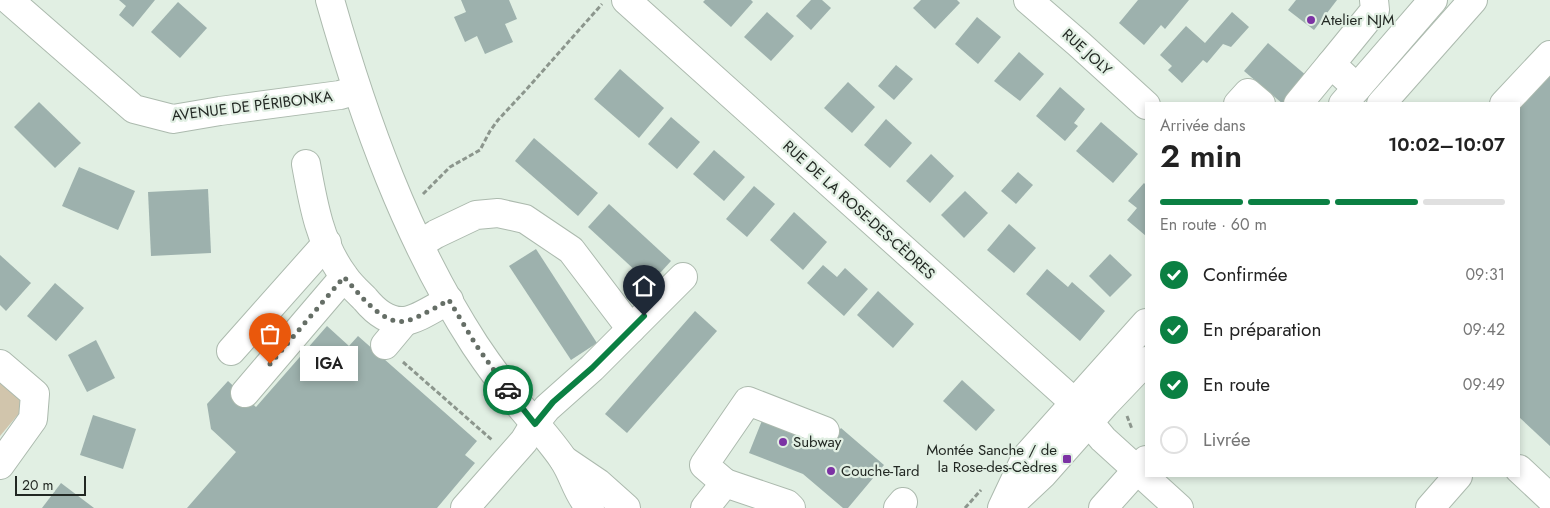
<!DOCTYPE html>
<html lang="fr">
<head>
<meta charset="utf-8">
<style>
	:root { --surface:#fff; --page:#f6f6f6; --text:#222; --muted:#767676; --line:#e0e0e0; --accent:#0b8043 }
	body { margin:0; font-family:Jost,sans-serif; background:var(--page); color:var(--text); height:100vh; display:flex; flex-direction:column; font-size:19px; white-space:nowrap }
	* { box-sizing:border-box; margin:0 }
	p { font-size:16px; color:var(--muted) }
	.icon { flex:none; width:28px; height:28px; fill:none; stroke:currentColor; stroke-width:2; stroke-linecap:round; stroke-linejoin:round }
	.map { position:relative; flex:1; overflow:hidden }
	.panel { position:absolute; left:1145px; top:102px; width:375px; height:375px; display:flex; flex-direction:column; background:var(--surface); border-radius:0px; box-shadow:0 2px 8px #0003 }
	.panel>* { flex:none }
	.scale { position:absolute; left:15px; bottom:12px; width:71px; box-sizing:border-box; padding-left:5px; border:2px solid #222823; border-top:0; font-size:14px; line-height:18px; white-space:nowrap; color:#222823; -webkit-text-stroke:4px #e1efe3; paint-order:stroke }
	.pin { position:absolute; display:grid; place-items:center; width:42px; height:42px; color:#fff; margin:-51px -21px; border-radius:50% 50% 50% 0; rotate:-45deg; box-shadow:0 0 5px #0007 }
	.pin .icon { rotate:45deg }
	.courier { position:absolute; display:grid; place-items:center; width:50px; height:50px; margin:-25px; border:4px solid #0b8043; border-radius:50%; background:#fff; color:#222; box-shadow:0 1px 6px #0007 }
	.bubble { position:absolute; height:35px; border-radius:0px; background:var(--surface); box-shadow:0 2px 8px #0003; font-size:16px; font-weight:600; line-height:35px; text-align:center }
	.headline em { font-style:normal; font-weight:600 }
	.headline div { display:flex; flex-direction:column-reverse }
	.headline { display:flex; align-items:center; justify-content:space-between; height:85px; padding:0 15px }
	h1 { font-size:32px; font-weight:600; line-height:38px }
	.bar { display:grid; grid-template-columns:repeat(4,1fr); gap:8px 5px; align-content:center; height:60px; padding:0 15px }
	.bar i { height:6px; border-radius:4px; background:var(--line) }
	.bar .selected { background:var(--accent) }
	.bar p { grid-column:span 4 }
	ol { padding:0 15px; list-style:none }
	li { display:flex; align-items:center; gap:15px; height:55px }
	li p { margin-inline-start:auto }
	li .icon { padding:5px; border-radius:50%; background:var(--accent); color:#fff; stroke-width:4 }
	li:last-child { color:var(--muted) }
	li i { width:28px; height:28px; border:2px solid var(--line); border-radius:50% }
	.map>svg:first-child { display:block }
	.green { fill:#d1c5ac }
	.building { fill:#9db1ad }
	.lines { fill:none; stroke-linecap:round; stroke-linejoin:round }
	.minor-casing { stroke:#acbaae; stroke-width:30 }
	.path { stroke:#8c968d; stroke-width:3; stroke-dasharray:5 2.5; stroke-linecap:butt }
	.minor { stroke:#fff; stroke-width:28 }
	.done { stroke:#656e66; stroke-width:5; stroke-dasharray:0 9 }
	.route { stroke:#0b8043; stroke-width:6 }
	.poi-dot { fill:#7c32a4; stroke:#e1efe3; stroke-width:2 }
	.labels { text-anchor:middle; stroke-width:4.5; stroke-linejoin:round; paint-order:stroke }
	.poi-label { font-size:15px; fill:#222823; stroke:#e1efe3; text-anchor:start }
	.street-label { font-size:15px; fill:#222823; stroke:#e1efe3 }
</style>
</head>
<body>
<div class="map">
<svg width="1550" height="508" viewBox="0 0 1550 508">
	<rect width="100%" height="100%" fill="#e1efe3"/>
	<polygon class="green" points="0,379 21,394 21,411 0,436"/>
	<g class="building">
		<polygon points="119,0 155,0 133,27 119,15 126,6"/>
		<polygon points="461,0 509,0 517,19 505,24 513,42 485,54 477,36 465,42 454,17 466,12"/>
		<polygon points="705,0 751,0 753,2 731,27 703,2"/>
		<polygon points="811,0 822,0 831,8 811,30 796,16"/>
		<polygon points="921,0 957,0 960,3 935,29 913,8"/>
		<polygon points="1138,0 1189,0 1165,29 1161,25 1144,45 1119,23"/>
		<polygon points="1296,0 1337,0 1314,30 1288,10"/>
		<polygon points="178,2 207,28 180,58 151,32"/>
		<polygon points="767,12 794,36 771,61 744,37"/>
		<polygon points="1232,12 1249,27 1231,47 1223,44 1207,63 1203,60 1182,83 1168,70 1172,66 1160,55 1186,26 1205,43"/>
		<polygon points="977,17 1001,37 978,64 955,44"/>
		<polygon points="1268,43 1307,76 1283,104 1244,71"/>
		<polygon points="1019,52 1044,74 1020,101 994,81"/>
		<polygon points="896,65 913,79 894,100 878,86"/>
		<polygon points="620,69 664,108 639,138 594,99"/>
		<polygon points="1550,74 1550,446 1519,417 1519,108"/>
		<polygon points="848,82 875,107 852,133 824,108"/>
		<polygon points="1060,87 1085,109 1074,123 1078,126 1065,141 1036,116"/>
		<polygon points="39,102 81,143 55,168 14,127"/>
		<polygon points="671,117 700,142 677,169 648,144"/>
		<polygon points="886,119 912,143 890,168 864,145"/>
		<polygon points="1101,122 1138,154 1113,183 1076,151"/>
		<polygon points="534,138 598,193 578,216 515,161"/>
		<polygon points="714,150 745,177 724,201 693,174"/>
		<polygon points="931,154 954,176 930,203 906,181"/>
		<polygon points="79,167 135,191 118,230 62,206"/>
		<polygon points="1018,172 1033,185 1016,204 1001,191"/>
		<polygon points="1144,183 1146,185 1146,236 1127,220 1137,208 1128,201"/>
		<polygon points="754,186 775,204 747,237 726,219"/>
		<polygon points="208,189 211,253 151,256 148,192"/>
		<polygon points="965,191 988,213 964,238 941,215"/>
		<polygon points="609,204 671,261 650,284 588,227"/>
		<polygon points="794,212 827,242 803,270 770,240"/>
		<polygon points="1009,224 1036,248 1014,273 987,250"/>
		<polygon points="536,249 597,343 571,360 509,266"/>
		<polygon points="1110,254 1132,275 1110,297 1089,276"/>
		<polygon points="0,255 31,283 6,311 0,305"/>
		<polygon points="823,265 837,277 845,268 868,289 844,316 807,283"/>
		<polygon points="1047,269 1068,287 1072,282 1105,311 1080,341 1026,294"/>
		<polygon points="55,283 84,308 56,341 27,316"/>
		<polygon points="878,291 914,324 893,348 857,315"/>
		<polygon points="695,311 717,331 627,433 605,414"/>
		<polygon points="327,326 349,346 358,336 477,441 465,455 475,463 437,508 187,508 236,452 211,429 207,404 228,381 256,407"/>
		<polygon points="96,340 115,378 87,392 68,355"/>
		<polygon points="962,380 995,410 976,431 943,401"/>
		<polygon points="93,415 136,429 123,469 80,455"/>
		<polygon points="763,418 827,445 841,428 884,465 848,508 843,508 803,474 749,453"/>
		<polygon points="61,483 94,508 42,508"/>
	</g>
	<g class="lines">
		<defs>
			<g id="minor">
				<polyline points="9,0 134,109 173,119 220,111 340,95 357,90"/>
				<path d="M330,0C364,120 407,240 475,345C489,366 504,386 520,406C534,423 550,440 563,459C574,475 576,492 590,508"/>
				<polyline points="626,0 1066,395 1103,439 1179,508"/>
				<polyline points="1028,0 1079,44 1146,105"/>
				<polyline points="1331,64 1375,10 1374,0"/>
				<polyline points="1238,104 1248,93 1261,104"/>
				<polyline points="1298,104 1331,64 1357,88"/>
				<polyline points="1343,104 1433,0"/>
				<polyline points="1381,104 1473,0"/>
				<polyline points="1504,104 1550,55"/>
				<path d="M306,164C313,203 320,244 344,276C350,285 358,292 365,299C374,310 388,322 404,321C417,320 437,306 449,300"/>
				<polyline points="420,244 436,234 476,215 498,213 525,219 571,250 631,329"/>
				<polyline points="385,345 405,321"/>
				<polyline points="231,351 327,243"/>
				<polyline points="0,364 35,394 33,419 0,465"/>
				<polyline points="245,393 344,277"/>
				<polyline points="564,460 598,483 626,508"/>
				<polyline points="1519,469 1550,498"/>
				<polyline points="725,483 704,465 748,401 825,431"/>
				<polyline points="1008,507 1043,474 1105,404 1146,361"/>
				<polyline points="465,508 524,441 535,423 547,408 592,368 683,277"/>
				<polyline points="705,508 725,483 787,504 791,508"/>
				<polyline points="898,508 903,502"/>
				<polyline points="1002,508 1026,457 1146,323"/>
				<polyline points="1103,508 1146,460"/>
				<polyline points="1430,508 1458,476"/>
			</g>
		</defs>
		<use href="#minor" class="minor-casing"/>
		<g class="path">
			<polyline points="423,194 450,167 480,150 490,131 498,120 525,91 602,4"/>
			<polyline points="403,362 492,440"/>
			<polyline points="1127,416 1132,429"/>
			<polyline points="965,508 981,490"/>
		</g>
		<use href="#minor" class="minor"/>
	</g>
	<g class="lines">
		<path class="done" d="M270,364L344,277C358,292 382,326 406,321C421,317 436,307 449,300L476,345L508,390"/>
		<polyline class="route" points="508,390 535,424 553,402 592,368 644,316"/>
	</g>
	<g class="poi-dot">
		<circle cx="1311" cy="20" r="5"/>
		<circle cx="783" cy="442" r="5"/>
		<rect x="1062" y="454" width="10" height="10" rx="2.5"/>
		<circle cx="831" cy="471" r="5"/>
	</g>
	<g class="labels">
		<g class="poi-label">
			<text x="1321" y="25">Atelier NJM</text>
			<text x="793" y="447">Subway</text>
			<text x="1057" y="455" text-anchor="end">Montée Sanche / de<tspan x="1057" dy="17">la Rose-des-Cèdres</tspan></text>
			<text x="841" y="476">Couche-Tard</text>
		</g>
		<g class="street-label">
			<text transform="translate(1087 52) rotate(42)" y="5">RUE JOLY</text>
			<text transform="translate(252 106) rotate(-7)" y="5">AVENUE DE PÉRIBONKA</text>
			<text transform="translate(859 210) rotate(42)" y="5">RUE DE LA ROSE-DES-CÈDRES</text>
		</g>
	</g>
</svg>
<div class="scale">20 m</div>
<div class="pin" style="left:270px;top:364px;background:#ea580c"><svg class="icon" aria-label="bag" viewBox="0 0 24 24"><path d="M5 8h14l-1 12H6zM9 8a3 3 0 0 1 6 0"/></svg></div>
<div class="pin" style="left:644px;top:316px;background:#1f2937"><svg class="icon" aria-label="home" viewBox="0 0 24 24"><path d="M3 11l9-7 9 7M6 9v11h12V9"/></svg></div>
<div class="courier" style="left:508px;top:390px"><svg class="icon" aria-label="car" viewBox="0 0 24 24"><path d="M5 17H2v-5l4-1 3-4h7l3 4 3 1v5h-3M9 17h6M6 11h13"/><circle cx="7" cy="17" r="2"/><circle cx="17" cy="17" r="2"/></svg></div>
<div class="bubble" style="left:300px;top:346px;width:58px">IGA</div>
<section class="panel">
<div class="headline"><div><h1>2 min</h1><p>Arrivée dans</p></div><em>10:02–10:07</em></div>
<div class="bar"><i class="selected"></i><i class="selected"></i><i class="selected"></i><i></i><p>En route · 60 m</p></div>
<ol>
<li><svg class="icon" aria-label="check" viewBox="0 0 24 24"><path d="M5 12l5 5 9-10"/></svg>Confirmée<p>09:31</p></li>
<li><svg class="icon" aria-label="check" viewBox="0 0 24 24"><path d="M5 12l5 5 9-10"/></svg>En préparation<p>09:42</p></li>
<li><svg class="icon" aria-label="check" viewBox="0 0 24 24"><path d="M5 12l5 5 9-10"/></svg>En route<p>09:49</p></li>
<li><i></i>Livrée</li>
</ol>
</section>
</div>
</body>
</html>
